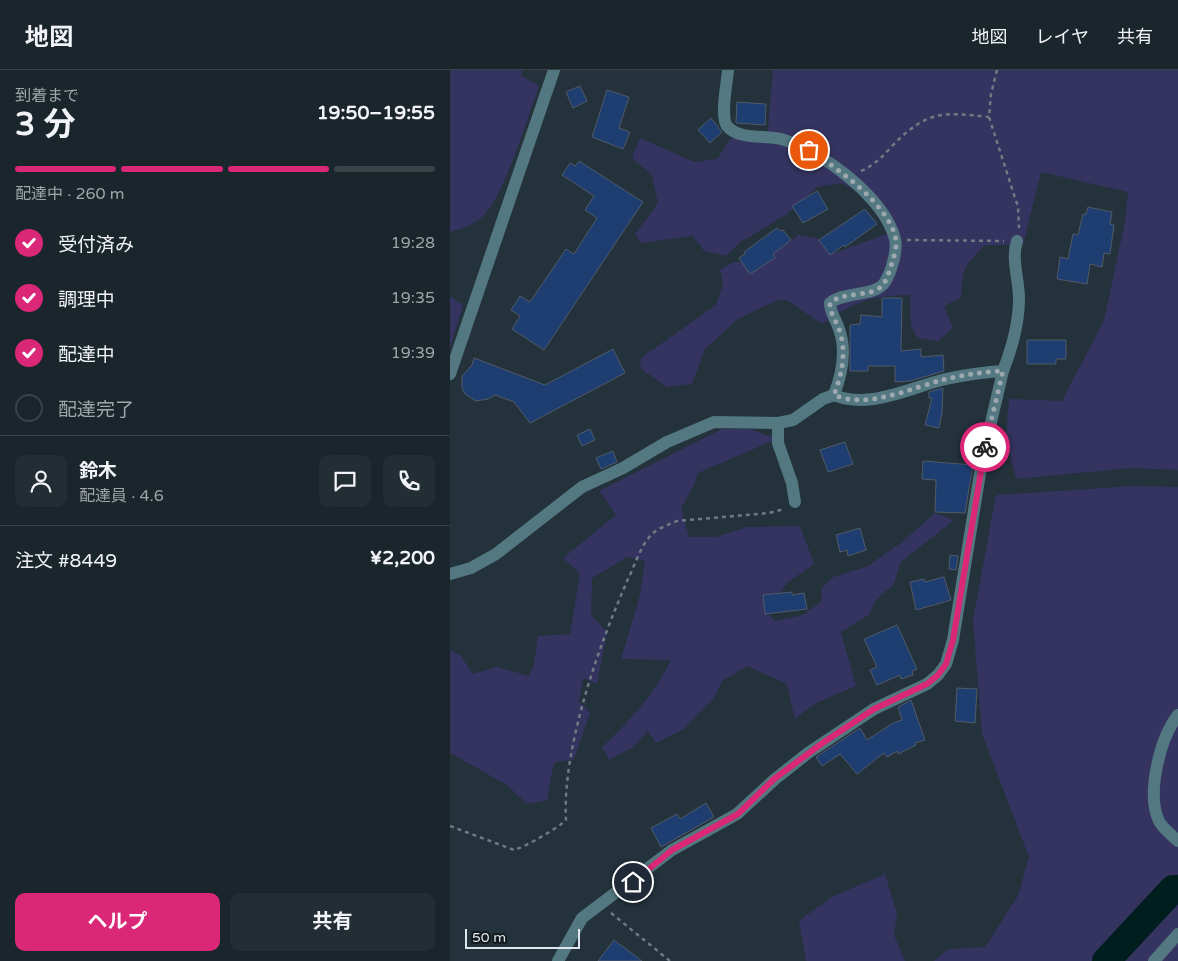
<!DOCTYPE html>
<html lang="ja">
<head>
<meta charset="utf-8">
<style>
	:root { --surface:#1a262c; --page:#232e34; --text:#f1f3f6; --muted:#9fa5a9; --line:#384348; --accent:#db2777 }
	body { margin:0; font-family:"Varela Round","Noto Sans JP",sans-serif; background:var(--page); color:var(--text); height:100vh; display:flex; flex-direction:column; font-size:19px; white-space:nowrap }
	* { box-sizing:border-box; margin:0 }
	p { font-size:16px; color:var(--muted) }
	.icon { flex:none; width:28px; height:28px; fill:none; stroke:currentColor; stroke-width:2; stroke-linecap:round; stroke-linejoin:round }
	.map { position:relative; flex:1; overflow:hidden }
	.panel { display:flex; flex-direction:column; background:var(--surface); width:450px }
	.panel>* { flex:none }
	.scale { position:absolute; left:15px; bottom:12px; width:115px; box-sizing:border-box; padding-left:5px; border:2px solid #dee7ed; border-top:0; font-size:14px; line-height:18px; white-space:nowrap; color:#dee7ed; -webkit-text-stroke:4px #12191d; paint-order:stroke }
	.pin { position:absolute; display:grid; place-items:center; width:42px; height:42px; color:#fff; margin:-21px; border:2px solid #fff; border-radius:50%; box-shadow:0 1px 5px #0007 }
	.courier { position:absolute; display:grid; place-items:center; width:50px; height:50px; margin:-25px; border:4px solid #db2777; border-radius:50%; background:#fff; color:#222; box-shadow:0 1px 6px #0007 }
	.head em { font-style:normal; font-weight:700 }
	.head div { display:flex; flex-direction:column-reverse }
	.head { display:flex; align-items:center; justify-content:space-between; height:85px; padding:0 15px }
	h1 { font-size:32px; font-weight:700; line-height:38px }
	.bar { display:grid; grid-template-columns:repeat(4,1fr); gap:8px 5px; align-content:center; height:60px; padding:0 15px }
	.bar i { height:6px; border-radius:4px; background:var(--line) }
	.bar .current { background:var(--accent) }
	.bar p { grid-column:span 4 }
	.line { display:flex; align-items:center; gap:12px; padding:0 15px; border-top:1px solid var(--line) }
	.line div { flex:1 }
	.round { display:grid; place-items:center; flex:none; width:52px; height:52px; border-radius:10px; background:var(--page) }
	ol { padding:0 15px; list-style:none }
	li { display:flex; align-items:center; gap:15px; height:55px }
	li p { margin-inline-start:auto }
	li .icon { padding:5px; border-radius:50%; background:var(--accent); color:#fff; stroke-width:4 }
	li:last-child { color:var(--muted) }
	li i { width:28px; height:28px; border:2px solid var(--line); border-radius:50% }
	.primary-button { display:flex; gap:10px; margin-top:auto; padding:10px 15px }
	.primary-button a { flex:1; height:58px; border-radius:10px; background:var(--accent); color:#fff; font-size:20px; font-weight:700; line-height:58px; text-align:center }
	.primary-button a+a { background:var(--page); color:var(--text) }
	header { display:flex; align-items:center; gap:30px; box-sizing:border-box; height:70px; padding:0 25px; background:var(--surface); border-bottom:1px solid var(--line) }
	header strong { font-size:24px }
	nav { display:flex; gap:28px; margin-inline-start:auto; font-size:18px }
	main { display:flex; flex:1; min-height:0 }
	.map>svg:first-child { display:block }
	.green { fill:#353461 }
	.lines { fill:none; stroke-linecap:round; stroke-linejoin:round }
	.river { stroke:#001e1d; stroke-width:28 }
	.building { fill:#1e3e72; stroke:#515a68 }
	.path { stroke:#6f7b83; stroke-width:2.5; stroke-dasharray:4 4; stroke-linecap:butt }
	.minor { stroke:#537881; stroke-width:12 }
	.done { stroke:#9da8af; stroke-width:5; stroke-dasharray:0 9 }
	.route { stroke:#db2777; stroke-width:6 }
</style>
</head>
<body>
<header>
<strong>地図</strong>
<nav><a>地図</a><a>レイヤ</a><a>共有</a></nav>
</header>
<main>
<section class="panel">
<div class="head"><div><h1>3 分</h1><p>到着まで</p></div><em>19:50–19:55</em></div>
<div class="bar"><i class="current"></i><i class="current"></i><i class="current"></i><i></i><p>配達中 · 260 m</p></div>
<ol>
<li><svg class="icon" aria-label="check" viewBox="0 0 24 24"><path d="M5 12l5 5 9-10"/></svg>受付済み<p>19:28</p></li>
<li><svg class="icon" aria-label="check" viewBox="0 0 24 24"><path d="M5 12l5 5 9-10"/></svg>調理中<p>19:35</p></li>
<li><svg class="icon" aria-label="check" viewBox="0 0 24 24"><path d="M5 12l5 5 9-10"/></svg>配達中<p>19:39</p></li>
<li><i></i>配達完了</li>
</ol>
<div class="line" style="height:90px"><a class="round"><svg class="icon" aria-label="person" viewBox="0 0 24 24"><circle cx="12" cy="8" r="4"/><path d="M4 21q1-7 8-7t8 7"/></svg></a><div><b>鈴木</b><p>配達員 · 4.6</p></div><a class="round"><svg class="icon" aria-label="chat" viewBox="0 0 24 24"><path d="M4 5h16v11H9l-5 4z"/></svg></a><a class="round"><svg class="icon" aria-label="phone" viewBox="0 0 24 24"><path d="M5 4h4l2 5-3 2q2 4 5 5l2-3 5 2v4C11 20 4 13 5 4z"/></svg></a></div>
<div class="line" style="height:65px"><div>注文 #8449</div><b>¥2,200</b></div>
<div class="primary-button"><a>ヘルプ</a><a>共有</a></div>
</section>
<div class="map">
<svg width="728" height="891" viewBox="0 0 728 891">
	<rect width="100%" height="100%" fill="#23323b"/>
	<g class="green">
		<path d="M0,0H72L71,6L89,16C78,46 54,128 32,147C23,155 11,159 0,162Z"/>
		<path d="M323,0H728V400L680,398L566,409L556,368L559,329L612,331L654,250L675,152L678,122L591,102L573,175H535C513,198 513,196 511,228L494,236L503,258L488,271L468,268L461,256L460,225C421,226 405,231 372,254L337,230H328L288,249L255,279L242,314L217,317L190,298L191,288L266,235L273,214L270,200C283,189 295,191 310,193L349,165L370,169L381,184L440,163L420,129L392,113L367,117L337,144L289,173L276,186L254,181L243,166L191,173L185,164L208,133L202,105L182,88L190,68L244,92L267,89L281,68L317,71Z"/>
		<polygon points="0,226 13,235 0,278"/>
		<path d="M272,359H299L327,369L248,403L243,417L231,438L239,467H266L297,457L350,456L364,494L337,513L316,541L325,551L353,545L371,532L372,518L383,507L416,497L451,473L485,443L504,450L450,493L444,514L425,531L420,544L391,562L406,616L364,634L345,649L337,614L298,596L272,611L264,628L234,659L206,673L198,661L183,677L159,690L152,677C179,652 205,623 221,590L171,589L190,525L195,491L177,487L142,508L141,545L157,562L147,614L133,608L129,631L140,643L124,689L104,693L97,730L77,734L57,715L2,684L0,683V580L10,585L23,604L47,597L79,606L84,595L88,566L120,564L130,504L113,488L166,445L149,421Z"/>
		<polygon points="683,416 728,417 728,891 484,891 499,879 535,877 568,826 579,787 532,664 523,550 546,425"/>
		<polygon points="435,804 447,843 444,865 455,891 356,891 349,851 381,827"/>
	</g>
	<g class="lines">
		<polyline class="river" points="656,891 723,819 728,819"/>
	</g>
	<g class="building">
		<polygon points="130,16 137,31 123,38 116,22"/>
		<polygon points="157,20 179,27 169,58 180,62 173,79 142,67"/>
		<polygon points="287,32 316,34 315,55 286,53"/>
		<polygon points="261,48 272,62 260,73 248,60"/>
		<polygon points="129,91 193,132 94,280 62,259 70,246 61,240 70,226 80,232 116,179 124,184 147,148 135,140 144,126 112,105 120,93 125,96"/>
		<polygon points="367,121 378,139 353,153 342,136"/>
		<polygon points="638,137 662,142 660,154 664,155 660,184 654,183 652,197 640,194 637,214 607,209 610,187 618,189 623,164 628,165 633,144 636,144"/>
		<polygon points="415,139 427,154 395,177 394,175 380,185 369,170"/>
		<polygon points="327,158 330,161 333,160 341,170 323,184 325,188 300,204 289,188 295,184 294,182"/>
		<polygon points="432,228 452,228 451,281 471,279 471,287 493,285 494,301 460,311 445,312 445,296 418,296 418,301 400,301 400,255 410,254 411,245 432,247"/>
		<polygon points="577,270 616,270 616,289 606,289 606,294 577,294"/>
		<polygon points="163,279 175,303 80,353 64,332 45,325 38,329 26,331 15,324 12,318 12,306 22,295 24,288 95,315"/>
		<polygon points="493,318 492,343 489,358 475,355 482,328 479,328 479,322"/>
		<polygon points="140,359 145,370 132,376 127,365"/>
		<polygon points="395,372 403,394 378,402 370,380"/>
		<polygon points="163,381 167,392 151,399 146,388"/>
		<polygon points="473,391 523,395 515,443 485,442 486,410 472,409"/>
		<polygon points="410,458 416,480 398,486 397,480 390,482 386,465"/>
		<polygon points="500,485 508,486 506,500 499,499"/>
		<polygon points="494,507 501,530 466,540 460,512 474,509 475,512"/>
		<polygon points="342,522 342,525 354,523 357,539 315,544 313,525"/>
		<polygon points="447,555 467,599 462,601 463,605 451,609 450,605 427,615 420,600 427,597 414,569"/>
		<polygon points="507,618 527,619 525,653 505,651"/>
		<polygon points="461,630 475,670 465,673 466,675 448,684 447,681 437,687 434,683 407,704 390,684 372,696 366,687 410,658 417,670 443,653 452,650 448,637"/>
		<polygon points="256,733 264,747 211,777 201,758 227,744 230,749"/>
		<polygon points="164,870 192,891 148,891"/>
	</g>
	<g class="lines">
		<g class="path">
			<polyline points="547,0 541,24 539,47 568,137 569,158"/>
			<path d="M411,101C425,95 434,85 444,74C478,40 494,42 539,47"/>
			<polyline points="457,170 554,171"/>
			<path d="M0,756L64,780C73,778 110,757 116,750C112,678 149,575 178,509C185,495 190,477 201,465C208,458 218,455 227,451L319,443L334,439"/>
			<polyline points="161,843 220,891"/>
		</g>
		<g class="minor">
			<path d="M278,0C277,13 270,46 277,56C288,70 316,65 331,69C371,80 434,127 445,169C448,179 441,203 435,212C426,227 394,221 380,233C380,243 386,249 389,259C397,281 392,304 384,325"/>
			<polyline points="0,304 104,0"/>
			<polyline points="328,353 328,373 342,413 345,432"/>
			<path d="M0,504L21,498L46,484L132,417L173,398L217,372L264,352L328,353L343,350L373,329L384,325C419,340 461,317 496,309C515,305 533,302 553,301C562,278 569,254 569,229C569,209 561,189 567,171"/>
			<path d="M728,645C710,668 696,724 709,751C713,759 722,765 728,771"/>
			<polyline points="108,891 132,848 222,780 287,744 325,709 358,683 424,639 477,614 488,605 496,594 503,570 532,391 553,301"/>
			<polyline points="704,891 728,864"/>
		</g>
	</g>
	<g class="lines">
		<path class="done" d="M359,80C387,98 440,135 446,170C447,178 444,186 442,193C439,202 437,211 431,217C419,227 394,221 380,233C380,243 385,249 389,259C397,281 392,304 384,325C417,339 459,319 492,310C512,305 532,302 553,301L535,377"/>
		<polyline class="route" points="183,812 222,780 288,744 324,709 374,672 424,639 477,614 488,605 496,594 503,570 535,377"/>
	</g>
</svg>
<div class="scale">50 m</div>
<div class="pin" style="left:359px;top:80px;background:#ea580c"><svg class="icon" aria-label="bag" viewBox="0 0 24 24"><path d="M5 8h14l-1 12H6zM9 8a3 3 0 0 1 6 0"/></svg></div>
<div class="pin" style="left:183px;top:812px;background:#1f2937"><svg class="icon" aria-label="home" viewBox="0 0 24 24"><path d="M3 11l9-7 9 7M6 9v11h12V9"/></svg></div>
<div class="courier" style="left:535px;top:377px"><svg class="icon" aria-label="bike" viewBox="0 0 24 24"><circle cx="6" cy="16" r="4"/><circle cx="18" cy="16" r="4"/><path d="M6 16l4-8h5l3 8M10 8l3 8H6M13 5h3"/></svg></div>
</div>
</main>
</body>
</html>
